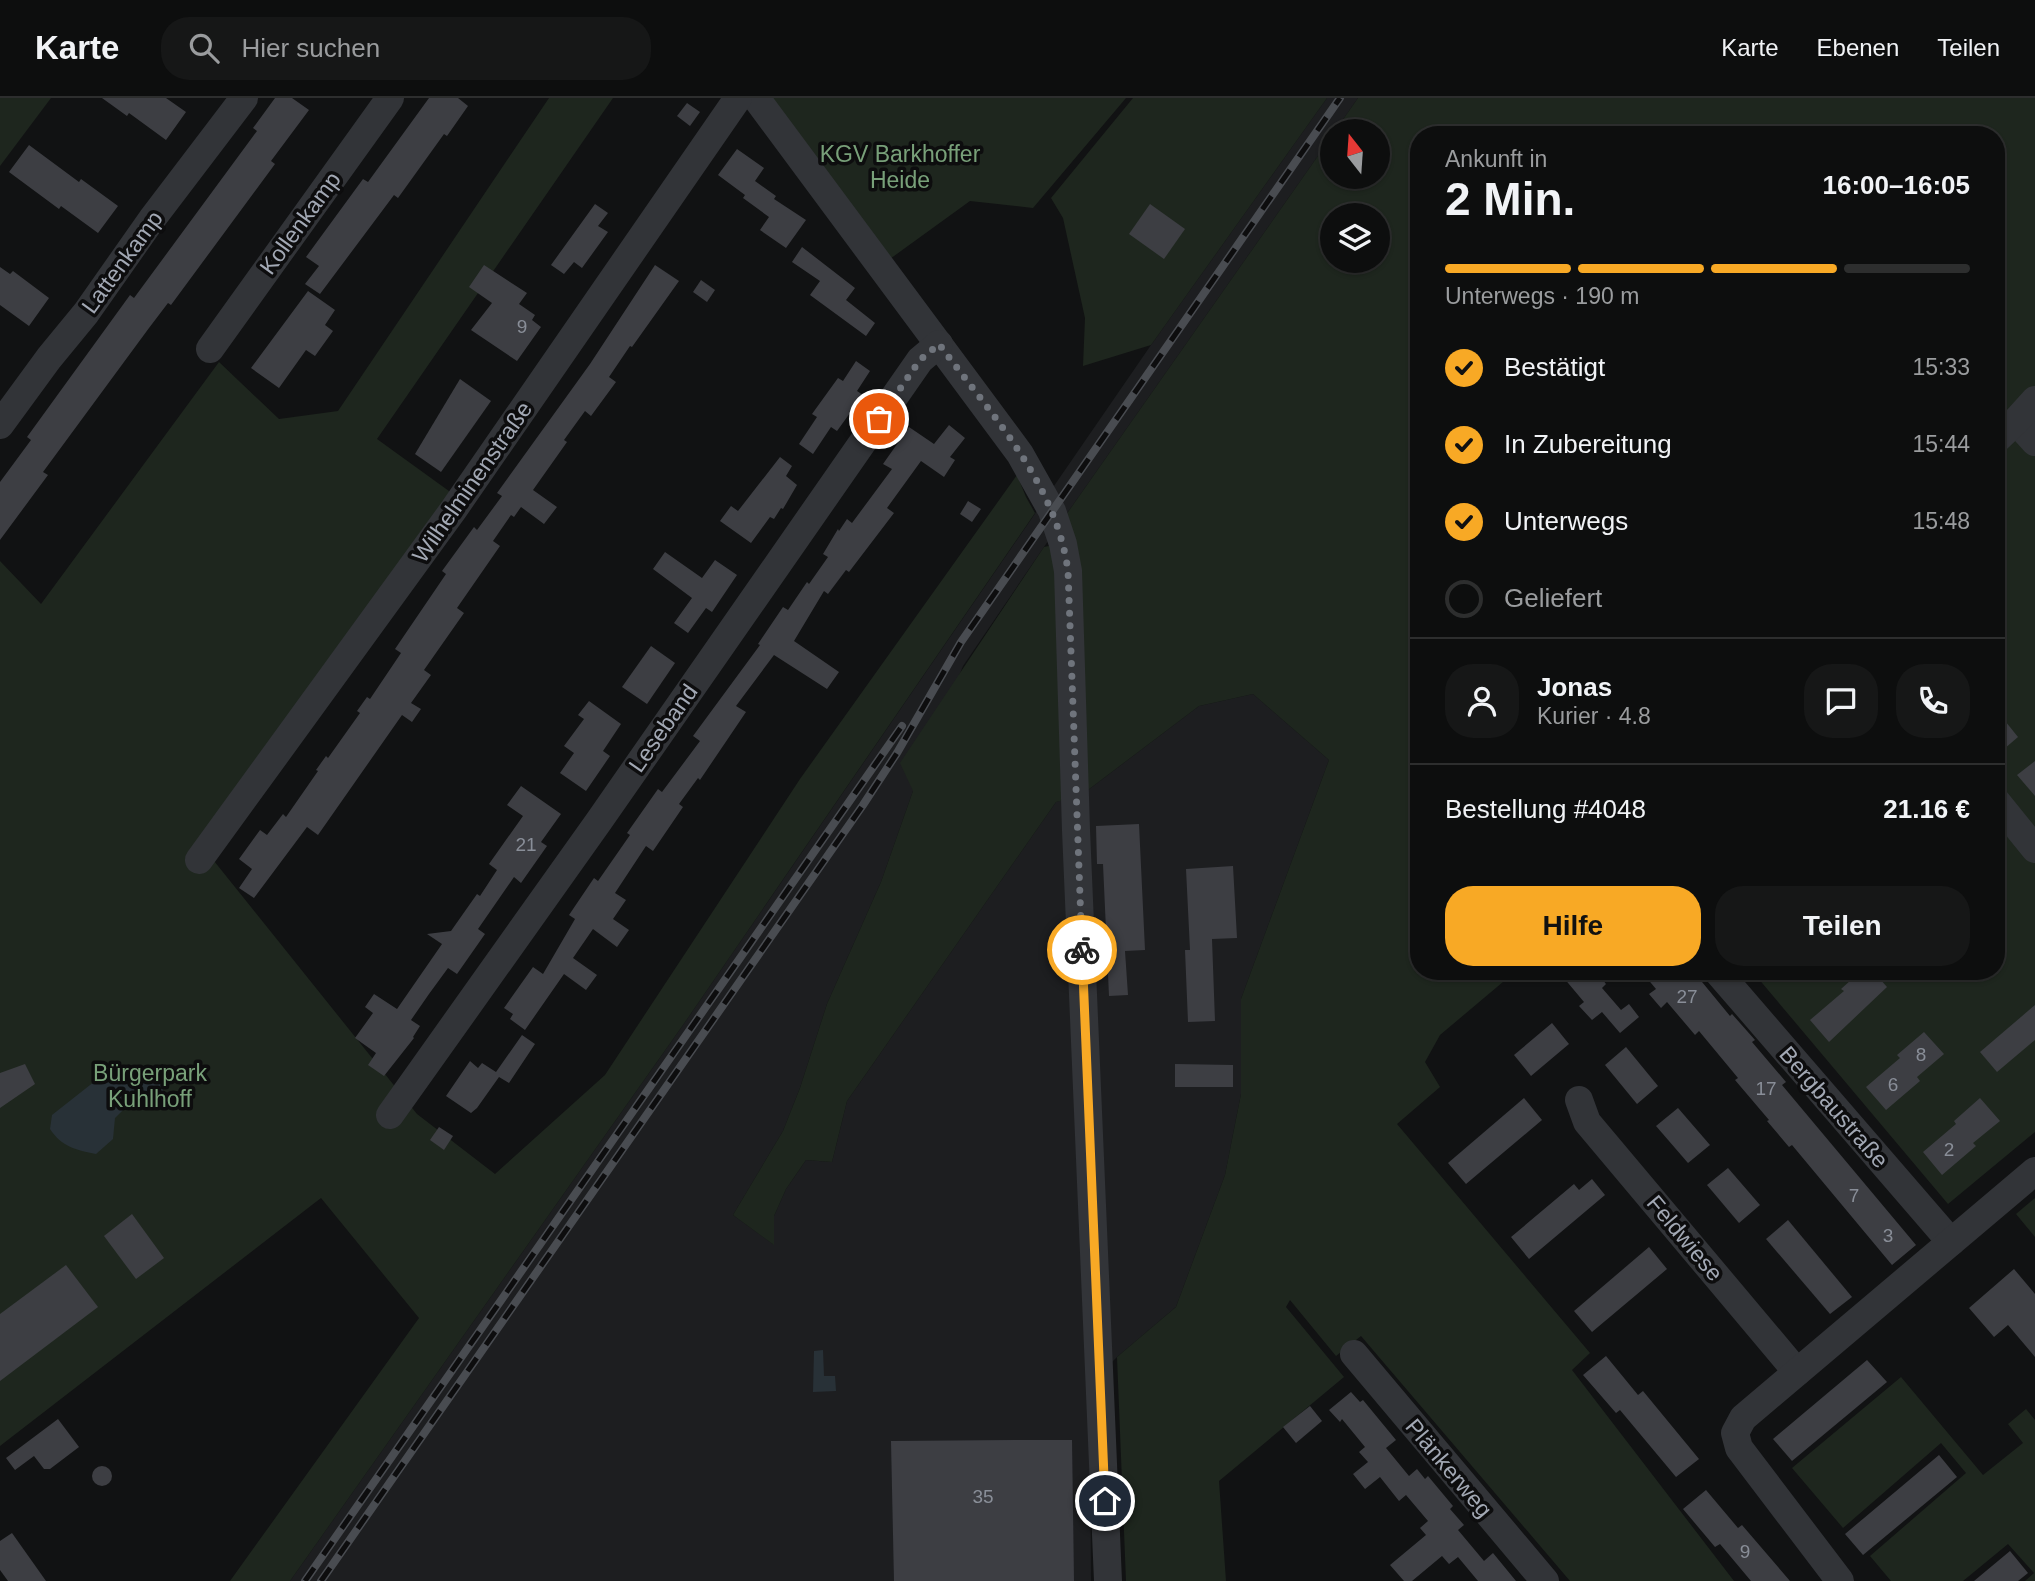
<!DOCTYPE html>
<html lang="de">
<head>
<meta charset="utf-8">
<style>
	:root { --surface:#0d0e0e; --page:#161717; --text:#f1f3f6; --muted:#9a9c9e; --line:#2d2e2e; --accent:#f8a925 }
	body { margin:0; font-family:Helvetica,sans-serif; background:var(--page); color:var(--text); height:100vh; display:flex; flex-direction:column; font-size:26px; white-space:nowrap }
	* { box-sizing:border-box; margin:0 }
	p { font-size:23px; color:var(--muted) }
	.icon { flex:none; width:38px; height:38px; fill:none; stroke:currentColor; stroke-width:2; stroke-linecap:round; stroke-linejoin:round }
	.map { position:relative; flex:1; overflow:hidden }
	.details { position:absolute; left:1410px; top:28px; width:595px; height:854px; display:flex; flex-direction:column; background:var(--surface); border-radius:28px; box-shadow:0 2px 5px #0004,0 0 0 2px var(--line) }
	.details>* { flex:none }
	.needle { width:46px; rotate:343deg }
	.buttons { position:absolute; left:1320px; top:21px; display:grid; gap:14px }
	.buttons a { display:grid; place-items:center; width:70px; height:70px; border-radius:50%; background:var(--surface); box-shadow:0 2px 5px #0004,0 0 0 2px var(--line); font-size:35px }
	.pin { position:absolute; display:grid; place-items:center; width:60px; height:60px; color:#fff; margin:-30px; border:4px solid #fff; border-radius:50%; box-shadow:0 2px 7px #0007 }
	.courier { position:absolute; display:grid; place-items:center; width:70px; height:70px; margin:-35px; border:5px solid #f8a925; border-radius:50%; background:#fff; color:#222; box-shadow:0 2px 9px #0007 }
	.summary em { font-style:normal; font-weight:700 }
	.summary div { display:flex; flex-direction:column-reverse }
	.summary { display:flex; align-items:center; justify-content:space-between; height:119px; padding:0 35px }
	h1 { font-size:46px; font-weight:700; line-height:52px }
	.bar { display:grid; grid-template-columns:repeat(4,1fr); gap:10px 7px; align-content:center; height:84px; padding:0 35px }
	.bar i { height:9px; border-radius:5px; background:var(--line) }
	.bar .selected { background:var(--accent) }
	.bar p { grid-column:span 4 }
	.line { display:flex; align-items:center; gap:18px; padding:0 35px; border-top:2px solid var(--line) }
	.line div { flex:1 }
	.round { display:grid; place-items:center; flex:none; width:74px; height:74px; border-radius:28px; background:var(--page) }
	ol { padding:0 35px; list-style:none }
	li { display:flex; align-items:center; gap:21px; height:77px }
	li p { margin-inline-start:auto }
	li .icon { padding:7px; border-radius:50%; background:var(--accent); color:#111; stroke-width:4 }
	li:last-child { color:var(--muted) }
	li i { width:38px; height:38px; border:4px solid var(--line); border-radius:50% }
	.cta { display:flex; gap:14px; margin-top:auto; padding:14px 35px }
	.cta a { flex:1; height:80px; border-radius:28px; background:var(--accent); color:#111; font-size:28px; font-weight:700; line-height:80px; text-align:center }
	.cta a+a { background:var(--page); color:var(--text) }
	header { display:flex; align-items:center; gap:42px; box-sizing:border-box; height:98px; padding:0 35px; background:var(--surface); border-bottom:2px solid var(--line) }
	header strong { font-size:33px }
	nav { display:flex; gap:38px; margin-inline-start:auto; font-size:24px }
	.search { width:490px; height:63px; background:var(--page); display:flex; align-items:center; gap:18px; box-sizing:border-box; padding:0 24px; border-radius:28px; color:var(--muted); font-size:26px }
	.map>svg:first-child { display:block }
	.built { fill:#1d1e20 }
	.green { fill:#1e261e; fill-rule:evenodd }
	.water { fill:#283137 }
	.building { fill:#3d3e43 }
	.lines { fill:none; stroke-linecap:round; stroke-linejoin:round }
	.minor { stroke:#323438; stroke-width:28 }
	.rail-casing { stroke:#494c51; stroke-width:8 }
	.rail { stroke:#0d0d0e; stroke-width:5; stroke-dasharray:16; stroke-linecap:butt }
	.done { stroke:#6f747c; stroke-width:7; stroke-dasharray:0 12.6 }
	.route { stroke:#f8a925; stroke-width:9 }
	.labels { text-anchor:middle; stroke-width:7; stroke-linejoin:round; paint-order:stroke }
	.number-label { font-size:19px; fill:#898e98 }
	.park-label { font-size:23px; fill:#78a079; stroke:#0d0d0e }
	.street-label { font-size:23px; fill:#a2a8b4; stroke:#0d0d0e }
</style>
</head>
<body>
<header>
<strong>Karte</strong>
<div class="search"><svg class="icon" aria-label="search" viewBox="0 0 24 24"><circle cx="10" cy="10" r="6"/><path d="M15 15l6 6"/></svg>Hier suchen</div>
<nav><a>Karte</a><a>Ebenen</a><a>Teilen</a></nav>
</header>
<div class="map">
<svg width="2035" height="1483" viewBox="0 0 2035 1483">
	<rect width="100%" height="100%" fill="#111213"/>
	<polygon class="built" points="1327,0 1358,0 1335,33 1332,33 1332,38 1061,424 963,568 913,693 881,784 827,906 800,990 783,1033 733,1117 773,1146 774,1118 786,1091 806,1062 832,1064 847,1003 1056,704 1084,695 1199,608 1253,596 1329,662 1241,901 1241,996 1225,1077 1176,1209 1117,1259 1090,1286 1091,1483 290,1483 683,927 1151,247"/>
	<g class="green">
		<polygon points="0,0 51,0 0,68"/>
		<polygon points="549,0 613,0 377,341 460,401 202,748 417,1016 495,1076 605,977 800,681 1017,377 1026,399 1035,415 683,927 290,1483 230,1483 419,1220 321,1100 0,1348 0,463 41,506 219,264 279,321 338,313"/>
		<polygon points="760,0 1126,0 1033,110 970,103 883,166"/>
		<polygon points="1133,0 1327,0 1151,247 1083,268 1085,220 1063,120 1051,100"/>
		<path d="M1358,0H2035V295L1997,333V37H1419V873H1516L1440,937L1425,964L1440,989L1397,1026L1590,1255L1572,1272L1734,1483H1570L1361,1238L1336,1258L1290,1202L1286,1209L1344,1279L1219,1383L1226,1483H1126L1117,1259L1176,1209L1225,1077L1241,996V901L1329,662L1253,596L1199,608L1084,695L1061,424L1332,38V79H1377V33H1335ZM1332,117H1377V163H1332Z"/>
		<polygon points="2035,319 2035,1034 1948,1106 1752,873 1997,873 1997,356"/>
		<polygon points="1058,446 1068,701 1056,704 847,1003 832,1064 806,1062 786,1091 774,1118 774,1147 733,1117 783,1033 800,990 827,906 881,784 913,693 900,665 1044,449"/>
		<polygon points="2035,1100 2035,1139 2016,1116"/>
		<polygon points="1901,1279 1983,1377 2023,1345 2008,1326 2026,1311 2035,1322 2035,1483 2025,1483 2034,1475 2008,1446 1963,1483 1891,1483 1870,1458 1966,1375 1941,1345 1843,1430 1792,1370"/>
	</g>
	<g class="water">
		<path d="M129,967L157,971L165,983L162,997L146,1004L126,1009L115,1020L113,1041L96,1056C76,1052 62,1049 50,1031L52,1017L104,976Z"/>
		<polygon points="823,1252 824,1278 835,1278 836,1293 813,1294 814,1253"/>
	</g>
	<g class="building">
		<polygon points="102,0 166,0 186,14 166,42 129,15 127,18"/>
		<polygon points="275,0 292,0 309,12 271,63 275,66 171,207 168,205 149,230 43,374 48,377 0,442 0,384 31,342 27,339 130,197 134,200 257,33 253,30"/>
		<polygon points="429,0 458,0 468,8 447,38 444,36 398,100 394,97 320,196 305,186 319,168 306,159 363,81 368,84"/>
		<polygon points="687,5 700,14 690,28 677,18"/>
		<polygon points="29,47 79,84 81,81 118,108 98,135 61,108 59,111 9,74"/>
		<polygon points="737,51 764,70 755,83 776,98 774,101 806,122 786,150 760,132 769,119 743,100 745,97 718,77"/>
		<polygon points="595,106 608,115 598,128 608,134 582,170 574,164 564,176 551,167"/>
		<polygon points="1150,106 1185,131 1164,161 1129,136"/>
		<polygon points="802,149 855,190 846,202 875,225 866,238 810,197 820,183 792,164"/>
		<polygon points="484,167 527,195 519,206 535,217 532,222 541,229 517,263 471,232 492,205 469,189"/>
		<polygon points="655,167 679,183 632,249 630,248 609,279 616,284 591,318 585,313 564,342 567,344 533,392 557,409 544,426 521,409 514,419 511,417 493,443 500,448 457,510 464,515 424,572 431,577 411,605 421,611 412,624 402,617 318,737 307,729 254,800 239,790 252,771 239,761 260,732 267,737 283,716 286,719 318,673 316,672 326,658 328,660 360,615 357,613 367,599 370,601 401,555 395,551 446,476 442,473 474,429 477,432 502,398 497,395 590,266"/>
		<polygon points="0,169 10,176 13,173 49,200 29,228 0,207"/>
		<polygon points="701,182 715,192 707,204 693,194"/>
		<polygon points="308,193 335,212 325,227 333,233 315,258 306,252 279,290 251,270"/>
		<polygon points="856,263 870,273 857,293 863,297 837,333 831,329 813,356 799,346 817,319 812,316 838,280 843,283"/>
		<polygon points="460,281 491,303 441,374 415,356"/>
		<polygon points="949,327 965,340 950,359 955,362 944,379 921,363 887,410 894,415 849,474 846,472 828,496 824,493 794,543 839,574 827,591 774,557 736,608 746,614 700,682 698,680 679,706 683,709 653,753 646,748 615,795 626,802 613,821 629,832 617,849 593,831 573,860 597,877 586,892 564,876 525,932 510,921 513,916 504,910 533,869 543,876 575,821 569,817 594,780 598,783 630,737 627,735 658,691 662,694 700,643 693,638 760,547 758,546 783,509 788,512 807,484 809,486 828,459 823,456 838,431 839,433 847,421 852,425 892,371 883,366 909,329 934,346"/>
		<polygon points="780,359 792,368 786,378 797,387 783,411 781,410 774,421 770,419 751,445 720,423 731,408 738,413"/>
		<polygon points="968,403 981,411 972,424 960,416"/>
		<polygon points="665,454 702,480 715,462 737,477 712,514 706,510 688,535 674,525 692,500 653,471"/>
		<polygon points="651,548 675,565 647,606 622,589"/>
		<polygon points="589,603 621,626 603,653 610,658 586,693 560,675 574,655 564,648 584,621 578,617"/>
		<polygon points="1997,613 2018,639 1997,657"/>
		<polygon points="2035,663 2035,698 2017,677"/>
		<polygon points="521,688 561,716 541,744 547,748 521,785 514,779 478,831 485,836 457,876 448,870 429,896 411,922 420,928 413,939 414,940 384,978 368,967 376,955 355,940 373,915 365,909 374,896 397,911 442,846 427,836 451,833 477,796 480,798 497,772 489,766 523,718 507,707"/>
		<polygon points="1139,726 1145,852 1125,853 1128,897 1109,898 1103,766 1097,766 1096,728"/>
		<polygon points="1233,768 1237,840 1212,841 1215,923 1188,924 1185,852 1190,852 1186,771"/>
		<polygon points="1558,873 1596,873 1606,886 1602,890 1621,912 1629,906 1639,919 1620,935 1602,914 1592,922 1579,908 1584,904"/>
		<polygon points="1641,873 1693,873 1730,918 1732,916 1755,942 1752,944 1786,984 1782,987 1916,1147 1892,1167 1792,1047 1789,1049 1767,1023 1769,1022 1735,982 1738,980 1699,933 1695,937 1667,904 1661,910 1649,896 1656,891"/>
		<polygon points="1861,873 1873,873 1887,889 1829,944 1810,922 1844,893 1841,891"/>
		<polygon points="2035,907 2035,942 1997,974 1980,954"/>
		<polygon points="1552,925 1569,946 1531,978 1514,957"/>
		<polygon points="1924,934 1944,956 1917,979 1920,983 1886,1012 1866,989 1900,960 1897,957"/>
		<polygon points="522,937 535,946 509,985 499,979 477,1010 471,1015 446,998 470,963 478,970 482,965 496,974"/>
		<polygon points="1626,949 1658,988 1637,1006 1605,967"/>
		<polygon points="25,966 35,986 0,1010 0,975"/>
		<polygon points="1175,966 1233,967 1233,989 1175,989"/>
		<polygon points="1524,1000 1542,1022 1466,1086 1448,1065"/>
		<polygon points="1980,1000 2000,1023 1973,1045 1976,1048 1942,1077 1923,1054 1956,1026 1954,1023"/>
		<polygon points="1678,1010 1710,1047 1688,1065 1656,1028"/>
		<polygon points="439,1029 453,1038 444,1052 430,1042"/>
		<polygon points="1728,1070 1760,1107 1739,1125 1707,1087"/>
		<polygon points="1592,1081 1605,1097 1529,1161 1511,1139 1574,1086 1579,1092"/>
		<polygon points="132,1116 164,1160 136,1181 104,1138"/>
		<polygon points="1788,1122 1852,1199 1830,1216 1766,1141"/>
		<polygon points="1649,1149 1667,1171 1592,1234 1574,1213"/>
		<polygon points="66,1167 98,1209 0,1283 0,1216"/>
		<polygon points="2014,1171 2035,1196 2035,1259 2008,1227 1994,1239 1969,1210"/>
		<polygon points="1606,1258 1638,1297 1643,1293 1699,1361 1676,1379 1620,1312 1616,1315 1583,1277"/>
		<polygon points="1867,1262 1887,1284 1792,1363 1773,1341"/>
		<polygon points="1351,1294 1360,1304 1363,1302 1396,1342 1386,1350 1409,1378 1417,1371 1425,1381 1428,1378 1453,1408 1450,1411 1464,1427 1458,1432 1484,1463 1493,1455 1516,1483 1478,1483 1458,1459 1449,1466 1442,1458 1412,1483 1404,1483 1390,1467 1426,1437 1420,1430 1428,1423 1406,1397 1399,1403 1380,1379 1365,1391 1353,1376 1368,1364 1359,1354 1365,1349 1342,1321 1340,1324 1329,1312"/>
		<polygon points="1310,1308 1322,1323 1296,1345 1283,1329"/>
		<polygon points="58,1321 79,1349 50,1371 44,1371 34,1358 15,1372 6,1360"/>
		<polygon points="1013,1342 1072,1342 1074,1483 894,1483 891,1343"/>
		<polygon points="1939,1357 1957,1379 1863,1457 1845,1436"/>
		<circle cx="102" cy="1378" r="10"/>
		<polygon points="1706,1392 1738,1430 1742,1427 1790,1483 1751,1483 1720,1446 1715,1449 1683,1411"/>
		<polygon points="12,1435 46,1483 8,1483 0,1472 0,1443"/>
		<polygon points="2010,1453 2028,1475 2018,1483 1974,1483"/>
	</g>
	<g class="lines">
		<g class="minor">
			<polyline points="756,0 1020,356 1052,413 1063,446 1068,473 1076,732 1108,1483"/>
			<polyline points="210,251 390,0"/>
			<polyline points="2016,323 2035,344"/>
			<polyline points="0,327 49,260 86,215 152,121 244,0"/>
			<polyline points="1997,341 2016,323 2035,302"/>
			<polyline points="1997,704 2035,751"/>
			<polyline points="199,762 454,411 738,0"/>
			<polyline points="1717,873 1951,1144"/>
			<polyline points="1579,1002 1587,1024 1797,1274"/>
			<polyline points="390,1017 599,723 920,262 939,246"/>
			<polyline points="1354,1256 1545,1483"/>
			<polyline points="1840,1483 1739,1350 1735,1335 1743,1320 2035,1073"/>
		</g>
		<defs>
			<g id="rail">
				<polyline points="305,1483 902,628"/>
				<polyline points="321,1483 863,707 897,655 961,544 1340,0"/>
			</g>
		</defs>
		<use href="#rail" class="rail-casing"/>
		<use href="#rail" class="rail"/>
	</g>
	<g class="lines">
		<path class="done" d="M879,321L920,262L939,246C990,315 1056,384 1068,473L1082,852"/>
		<polyline class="route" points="1082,852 1105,1403"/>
	</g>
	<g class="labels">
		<g class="number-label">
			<text x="522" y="235">9</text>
			<text x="526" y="753">21</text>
			<text x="1687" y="905">27</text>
			<text x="1921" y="963">8</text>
			<text x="1893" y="993">6</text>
			<text x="1766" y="997">17</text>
			<text x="1949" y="1058">2</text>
			<text x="1854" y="1104">7</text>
			<text x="1888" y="1144">3</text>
			<text x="983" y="1405">35</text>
			<text x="1745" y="1460">9</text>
		</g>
		<g class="park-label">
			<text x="900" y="64">KGV Barkhoffer<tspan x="900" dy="26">Heide</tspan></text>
			<text x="150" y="983">Bürgerpark<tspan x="150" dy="26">Kuhlhoff</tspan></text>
		</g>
		<g class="street-label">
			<text transform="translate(300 125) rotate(-54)" y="8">Kollenkamp</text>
			<text transform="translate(122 164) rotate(-54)" y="8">Lattenkamp</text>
			<text transform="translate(472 384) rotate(-55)" y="8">Wilhelminenstraße</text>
			<text transform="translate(663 630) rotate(-55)" y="8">Leseband</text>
			<text transform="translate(1834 1009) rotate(49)" y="8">Bergbaustraße</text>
			<text transform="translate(1685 1140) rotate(50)" y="8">Feldwiese</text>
			<text transform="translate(1449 1370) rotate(50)" y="8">Plänkerweg</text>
		</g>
	</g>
</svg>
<div class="buttons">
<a><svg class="needle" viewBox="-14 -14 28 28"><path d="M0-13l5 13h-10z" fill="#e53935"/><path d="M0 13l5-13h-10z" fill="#9a9c9e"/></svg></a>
<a><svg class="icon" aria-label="layers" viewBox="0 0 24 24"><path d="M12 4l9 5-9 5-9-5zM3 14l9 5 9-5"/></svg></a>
</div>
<div class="pin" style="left:879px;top:321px;background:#ea580c"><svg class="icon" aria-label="bag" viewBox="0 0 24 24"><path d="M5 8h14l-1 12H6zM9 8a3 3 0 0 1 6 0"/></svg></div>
<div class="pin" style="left:1105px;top:1403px;background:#1f2937"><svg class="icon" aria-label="home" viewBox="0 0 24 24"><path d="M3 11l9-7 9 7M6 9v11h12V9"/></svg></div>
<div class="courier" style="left:1082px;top:852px"><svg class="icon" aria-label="bike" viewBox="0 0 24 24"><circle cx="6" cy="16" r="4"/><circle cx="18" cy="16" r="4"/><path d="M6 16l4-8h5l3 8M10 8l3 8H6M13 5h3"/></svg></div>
<section class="details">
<div class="summary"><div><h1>2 Min.</h1><p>Ankunft in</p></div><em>16:00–16:05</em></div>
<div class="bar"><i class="selected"></i><i class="selected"></i><i class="selected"></i><i></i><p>Unterwegs · 190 m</p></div>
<ol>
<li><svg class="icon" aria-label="check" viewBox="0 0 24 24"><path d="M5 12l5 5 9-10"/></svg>Bestätigt<p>15:33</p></li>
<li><svg class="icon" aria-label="check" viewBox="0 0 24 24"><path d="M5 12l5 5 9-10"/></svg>In Zubereitung<p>15:44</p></li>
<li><svg class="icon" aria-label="check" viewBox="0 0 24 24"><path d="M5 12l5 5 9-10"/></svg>Unterwegs<p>15:48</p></li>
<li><i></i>Geliefert</li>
</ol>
<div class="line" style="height:126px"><a class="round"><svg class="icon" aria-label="person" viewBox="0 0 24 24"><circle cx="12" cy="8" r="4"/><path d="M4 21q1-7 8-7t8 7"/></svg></a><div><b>Jonas</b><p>Kurier · 4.8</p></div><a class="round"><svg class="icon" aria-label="chat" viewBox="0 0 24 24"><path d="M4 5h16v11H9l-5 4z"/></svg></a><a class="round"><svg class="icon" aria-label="phone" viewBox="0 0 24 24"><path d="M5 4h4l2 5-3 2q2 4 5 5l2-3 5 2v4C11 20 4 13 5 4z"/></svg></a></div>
<div class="line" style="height:91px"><div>Bestellung #4048</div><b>21.16 €</b></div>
<div class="cta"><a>Hilfe</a><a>Teilen</a></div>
</section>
</div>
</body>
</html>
